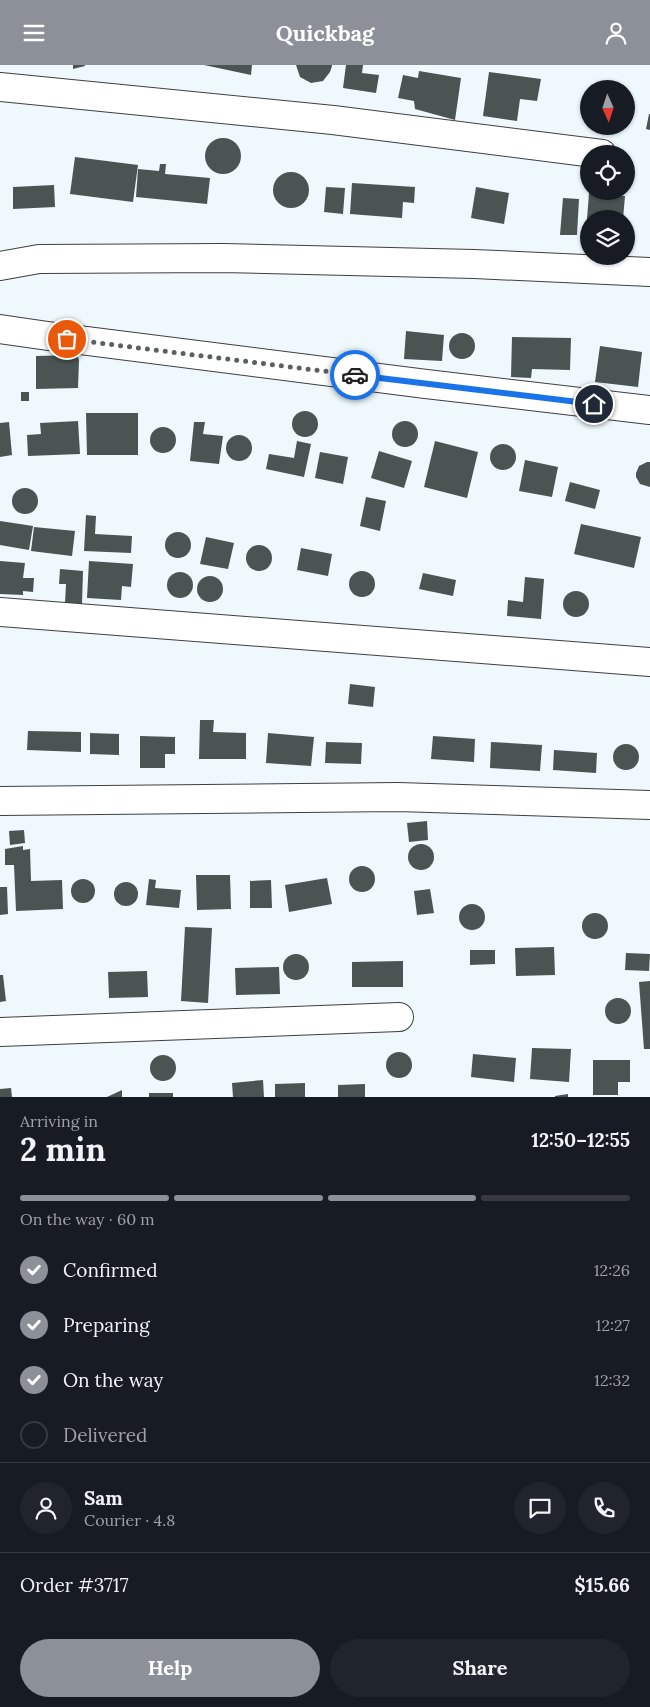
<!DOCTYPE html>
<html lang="en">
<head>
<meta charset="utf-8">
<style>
	:root { --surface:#171b24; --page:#20242c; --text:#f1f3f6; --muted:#9ea1a6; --line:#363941; --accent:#8c9099 }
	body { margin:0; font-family:Lora,serif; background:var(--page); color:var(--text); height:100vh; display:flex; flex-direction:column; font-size:19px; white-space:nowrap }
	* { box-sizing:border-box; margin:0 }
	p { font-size:16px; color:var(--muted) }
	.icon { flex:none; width:28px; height:28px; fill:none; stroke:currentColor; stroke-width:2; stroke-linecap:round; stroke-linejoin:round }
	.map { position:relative; height:1032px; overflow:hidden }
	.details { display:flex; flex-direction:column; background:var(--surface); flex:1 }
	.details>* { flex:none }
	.needle { width:32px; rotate:177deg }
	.buttons { position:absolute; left:580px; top:15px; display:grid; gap:10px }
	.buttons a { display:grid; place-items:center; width:55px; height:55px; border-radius:50%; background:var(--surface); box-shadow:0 1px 4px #0004; font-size:25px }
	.pin { position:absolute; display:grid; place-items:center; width:42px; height:42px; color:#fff; margin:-21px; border:2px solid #fff; border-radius:50%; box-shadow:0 1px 5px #0007 }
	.courier { position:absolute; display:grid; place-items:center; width:50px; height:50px; margin:-25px; border:4px solid #1a73e8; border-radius:50%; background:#fff; color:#222; box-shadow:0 1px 6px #0007 }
	.head em { font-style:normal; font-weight:700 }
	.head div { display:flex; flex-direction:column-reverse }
	.head { display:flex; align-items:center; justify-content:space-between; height:85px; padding:0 20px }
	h1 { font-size:32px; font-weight:700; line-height:38px }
	.bar { display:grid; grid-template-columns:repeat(4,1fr); gap:8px 5px; align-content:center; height:60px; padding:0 20px }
	.bar i { height:6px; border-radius:4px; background:var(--line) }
	.bar .selected { background:var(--accent) }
	.bar p { grid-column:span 4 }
	.line { display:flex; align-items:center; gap:12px; padding:0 20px; border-top:1px solid var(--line) }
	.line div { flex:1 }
	.round { display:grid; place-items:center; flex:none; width:52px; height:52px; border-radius:26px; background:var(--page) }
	ol { padding:0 20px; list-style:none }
	li { display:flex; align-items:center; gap:15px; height:55px }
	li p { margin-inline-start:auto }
	li .icon { padding:5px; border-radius:50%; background:var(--accent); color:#fff; stroke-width:4 }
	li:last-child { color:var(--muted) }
	li i { width:28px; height:28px; border:2px solid var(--line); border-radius:50% }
	.button { display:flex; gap:10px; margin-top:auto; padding:10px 20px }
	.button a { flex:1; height:58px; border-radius:30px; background:var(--accent); color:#fff; font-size:20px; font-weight:700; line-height:58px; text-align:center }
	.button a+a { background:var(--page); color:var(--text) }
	header { display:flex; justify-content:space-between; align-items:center; height:65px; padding:0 20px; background:var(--accent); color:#fff; font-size:22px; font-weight:700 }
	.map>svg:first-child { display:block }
	.building { fill:#4a5452 }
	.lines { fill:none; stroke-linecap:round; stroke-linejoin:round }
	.street-casing { stroke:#3f3f3f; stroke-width:30 }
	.street { stroke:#fff; stroke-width:28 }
	.done { stroke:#5b5f60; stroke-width:5; stroke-dasharray:0 9 }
	.route { stroke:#1a73e8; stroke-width:6 }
</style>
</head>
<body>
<header><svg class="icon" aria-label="menu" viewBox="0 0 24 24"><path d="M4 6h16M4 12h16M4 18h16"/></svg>Quickbag<svg class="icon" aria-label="person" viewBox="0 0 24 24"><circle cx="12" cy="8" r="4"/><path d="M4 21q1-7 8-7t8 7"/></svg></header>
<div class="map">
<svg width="650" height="1032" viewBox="0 0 650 1032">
	<rect width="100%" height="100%" fill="#eef8fd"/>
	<g class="building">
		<polygon points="73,0 85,0 85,1 73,4"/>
		<polygon points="204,0 252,0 251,10"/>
		<polygon points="296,0 332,0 332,1 330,7 323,16 311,18 300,12"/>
		<polygon points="346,0 363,0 362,8 379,10 376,28 343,23"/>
		<polygon points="419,6 461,13 455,55 415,44 414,36 398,33 403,10 418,13"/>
		<polygon points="489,7 541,14 537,36 520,34 517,56 483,51"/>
		<polygon points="649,49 650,49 650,65 646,64"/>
		<circle cx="223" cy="91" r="18"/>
		<polygon points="75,92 138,100 133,137 70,129"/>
		<polygon points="160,99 166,99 165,109 210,113 207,139 136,132 138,104 159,106"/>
		<circle cx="291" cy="125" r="18"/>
		<polygon points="352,118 415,122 414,138 403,137 402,153 350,149"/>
		<polygon points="54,120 55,142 13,144 13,122"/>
		<polygon points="326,122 345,123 343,149 324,147"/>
		<polygon points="476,122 509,128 504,159 471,153"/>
		<polygon points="589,128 625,131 623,154 589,154 589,167 586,167"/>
		<polygon points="563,133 579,134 577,170 560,170"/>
		<polygon points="406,266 444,270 442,296 404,294"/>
		<circle cx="462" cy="281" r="13"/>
		<polygon points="512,272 571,273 570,305 532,304 531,313 511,312"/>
		<polygon points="600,281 642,287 638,322 595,317"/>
		<polygon points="77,290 79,295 78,323 36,324 36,291"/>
		<rect x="21" y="327" width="8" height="9"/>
		<circle cx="305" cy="359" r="13"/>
		<polygon points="86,348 138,348 138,390 87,390"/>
		<polygon points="78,356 80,389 28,391 27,370 41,369 40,358"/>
		<circle cx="405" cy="369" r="13"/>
		<polygon points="9,357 12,390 0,392 0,358"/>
		<polygon points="194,357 205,357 203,369 223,371 219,399 190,396"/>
		<circle cx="163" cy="375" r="13"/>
		<circle cx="239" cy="383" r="13"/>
		<polygon points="297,376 311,379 304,412 266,404 269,389 294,393"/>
		<polygon points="435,376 478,387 467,433 424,422"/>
		<circle cx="503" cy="392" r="13"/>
		<polygon points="379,386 412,396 404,423 371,413"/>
		<polygon points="320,387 348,392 343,419 315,413"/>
		<polygon points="525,395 558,402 552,432 519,426"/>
		<polygon points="647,397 650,397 650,422 640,419 636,412 636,408 639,401"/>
		<polygon points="570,417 600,425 595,444 565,436"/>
		<circle cx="25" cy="436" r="13"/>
		<polygon points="366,432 386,436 380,466 360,461"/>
		<polygon points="86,450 96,451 95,469 132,471 131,488 84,486"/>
		<polygon points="0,456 33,461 29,485 0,480"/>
		<polygon points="581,459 641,472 634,503 574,489"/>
		<polygon points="34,462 75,466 72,491 31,486"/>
		<circle cx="178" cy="480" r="13"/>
		<polygon points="206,472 234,478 228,504 200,499"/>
		<circle cx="259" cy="493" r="13"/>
		<polygon points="301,483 332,489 328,511 297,505"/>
		<polygon points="0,496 25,498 23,513 34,513 33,527 23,526 23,530 0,529"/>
		<polygon points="89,496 133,499 131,522 122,521 121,535 87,533"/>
		<polygon points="60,504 83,506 82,539 65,538 66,519 59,519"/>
		<circle cx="362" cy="519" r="13"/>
		<circle cx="180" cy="520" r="13"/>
		<polygon points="423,508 456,515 453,531 419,524"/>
		<circle cx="210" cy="524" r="13"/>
		<polygon points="525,512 544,514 541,554 507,551 508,535 523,537"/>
		<circle cx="576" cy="539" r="13"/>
		<polygon points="350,619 375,622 373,642 348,639"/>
		<polygon points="200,655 214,655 213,667 246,668 246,694 199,694"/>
		<polygon points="28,666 81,667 81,687 27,685"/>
		<polygon points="90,668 119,669 119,690 90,689"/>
		<polygon points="268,668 314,672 311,701 266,698"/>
		<polygon points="140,671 175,672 175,689 165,689 165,703 140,703"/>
		<polygon points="433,671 475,674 474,697 431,694"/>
		<polygon points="326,677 362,678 361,699 325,698"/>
		<polygon points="491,677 542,680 540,706 490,703"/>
		<circle cx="626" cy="692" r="13"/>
		<polygon points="554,685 597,688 596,708 553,705"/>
		<polygon points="427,756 428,775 409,777 407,758"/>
		<polygon points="24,765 25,778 10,780 9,766"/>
		<circle cx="421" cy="792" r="13"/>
		<polygon points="23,781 23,785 30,784 31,816 62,815 63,844 16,846 14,800 5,800 5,784"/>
		<circle cx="362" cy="814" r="13"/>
		<polygon points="196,810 230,810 231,844 197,845"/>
		<polygon points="327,813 332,839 289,847 285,820"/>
		<circle cx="83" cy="826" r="12"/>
		<polygon points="149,814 156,815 155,823 181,825 179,843 146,840"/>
		<polygon points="271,815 272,843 250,843 250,816"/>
		<circle cx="126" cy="829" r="12"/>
		<polygon points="0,822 7,822 8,849 0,850"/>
		<polygon points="430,824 434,848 417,850 414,826"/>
		<circle cx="472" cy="852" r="13"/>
		<circle cx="595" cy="861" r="13"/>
		<polygon points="185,862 212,863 208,938 181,936"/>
		<polygon points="554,882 555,910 516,911 515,883"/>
		<polygon points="470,885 495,885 495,899 470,900"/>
		<polygon points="626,888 650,889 649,906 625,905"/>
		<circle cx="296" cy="902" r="13"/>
		<polygon points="403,896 403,922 352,922 352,897"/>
		<polygon points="279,902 280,929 236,930 235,903"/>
		<polygon points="147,906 148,932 109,933 108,907"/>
		<polygon points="0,910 3,910 6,936 0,937"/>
		<polygon points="650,916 650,984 644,984 639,917"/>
		<circle cx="618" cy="946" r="13"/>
		<polygon points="532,983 571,984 569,1017 530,1014"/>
		<circle cx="399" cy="1000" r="13"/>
		<polygon points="473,989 516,993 514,1017 471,1012"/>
		<circle cx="163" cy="1003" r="13"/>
		<polygon points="593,995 630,995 630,1017 618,1017 618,1030 593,1030"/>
		<polygon points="263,1015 264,1032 233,1032 232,1018"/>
		<polygon points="305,1018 305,1032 275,1032 275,1019"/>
		<polygon points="365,1019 365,1032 338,1032 338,1020"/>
		<polygon points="11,1023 12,1032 0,1032 0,1024"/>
		<polygon points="122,1025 122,1032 107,1032"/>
		<rect x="149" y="1028" width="24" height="4"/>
		<polygon points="568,1029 568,1032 555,1032 555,1031"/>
	</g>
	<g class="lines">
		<defs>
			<g id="street">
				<polyline points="0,22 333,55 602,89"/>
				<polyline points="0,201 39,194 223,193 474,199 650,207"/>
				<polyline points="0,264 48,271 426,319 650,345"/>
				<polyline points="0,547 650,597"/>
				<polyline points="0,736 398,732 650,740"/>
				<polyline points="0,967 399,952"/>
			</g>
		</defs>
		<use href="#street" class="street-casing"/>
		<use href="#street" class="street"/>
	</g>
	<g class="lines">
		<polyline class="done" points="67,274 355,310"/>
		<polyline class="route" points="355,310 594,339"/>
	</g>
</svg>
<div class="buttons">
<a><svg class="needle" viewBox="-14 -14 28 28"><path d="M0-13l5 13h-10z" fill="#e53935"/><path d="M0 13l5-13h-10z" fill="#9ea1a6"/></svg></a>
<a><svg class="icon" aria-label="locate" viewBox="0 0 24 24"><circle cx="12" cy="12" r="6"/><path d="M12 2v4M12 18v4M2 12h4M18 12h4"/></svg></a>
<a><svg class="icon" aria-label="layers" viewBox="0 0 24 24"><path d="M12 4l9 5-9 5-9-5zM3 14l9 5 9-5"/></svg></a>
</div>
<div class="pin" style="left:67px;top:274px;background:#ea580c"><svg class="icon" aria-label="bag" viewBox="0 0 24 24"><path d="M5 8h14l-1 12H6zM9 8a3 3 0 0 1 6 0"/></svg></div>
<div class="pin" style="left:594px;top:339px;background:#1f2937"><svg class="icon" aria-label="home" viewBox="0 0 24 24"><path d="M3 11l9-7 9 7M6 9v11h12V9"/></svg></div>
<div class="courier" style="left:355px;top:310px"><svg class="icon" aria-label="car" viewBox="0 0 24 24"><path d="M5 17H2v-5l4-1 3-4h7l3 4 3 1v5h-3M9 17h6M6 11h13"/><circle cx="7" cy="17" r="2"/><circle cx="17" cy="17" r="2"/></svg></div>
</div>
<section class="details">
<div class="head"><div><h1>2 min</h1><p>Arriving in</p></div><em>12:50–12:55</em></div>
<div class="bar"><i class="selected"></i><i class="selected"></i><i class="selected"></i><i></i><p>On the way · 60 m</p></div>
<ol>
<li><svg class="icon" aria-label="check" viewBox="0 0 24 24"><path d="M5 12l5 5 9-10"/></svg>Confirmed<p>12:26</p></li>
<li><svg class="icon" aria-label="check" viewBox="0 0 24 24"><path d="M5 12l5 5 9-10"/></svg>Preparing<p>12:27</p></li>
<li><svg class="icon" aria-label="check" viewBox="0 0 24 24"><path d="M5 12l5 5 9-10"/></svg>On the way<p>12:32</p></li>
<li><i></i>Delivered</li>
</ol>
<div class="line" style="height:90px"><a class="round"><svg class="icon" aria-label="person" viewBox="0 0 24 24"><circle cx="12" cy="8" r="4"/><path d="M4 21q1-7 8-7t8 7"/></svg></a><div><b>Sam</b><p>Courier · 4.8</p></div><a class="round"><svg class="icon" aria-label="chat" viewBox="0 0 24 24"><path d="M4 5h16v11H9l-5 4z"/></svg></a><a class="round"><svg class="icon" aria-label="phone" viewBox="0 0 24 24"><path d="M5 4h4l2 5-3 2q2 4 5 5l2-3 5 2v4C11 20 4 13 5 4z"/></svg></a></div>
<div class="line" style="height:65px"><div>Order #3717</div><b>$15.66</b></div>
<div class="button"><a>Help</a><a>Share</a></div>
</section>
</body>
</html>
